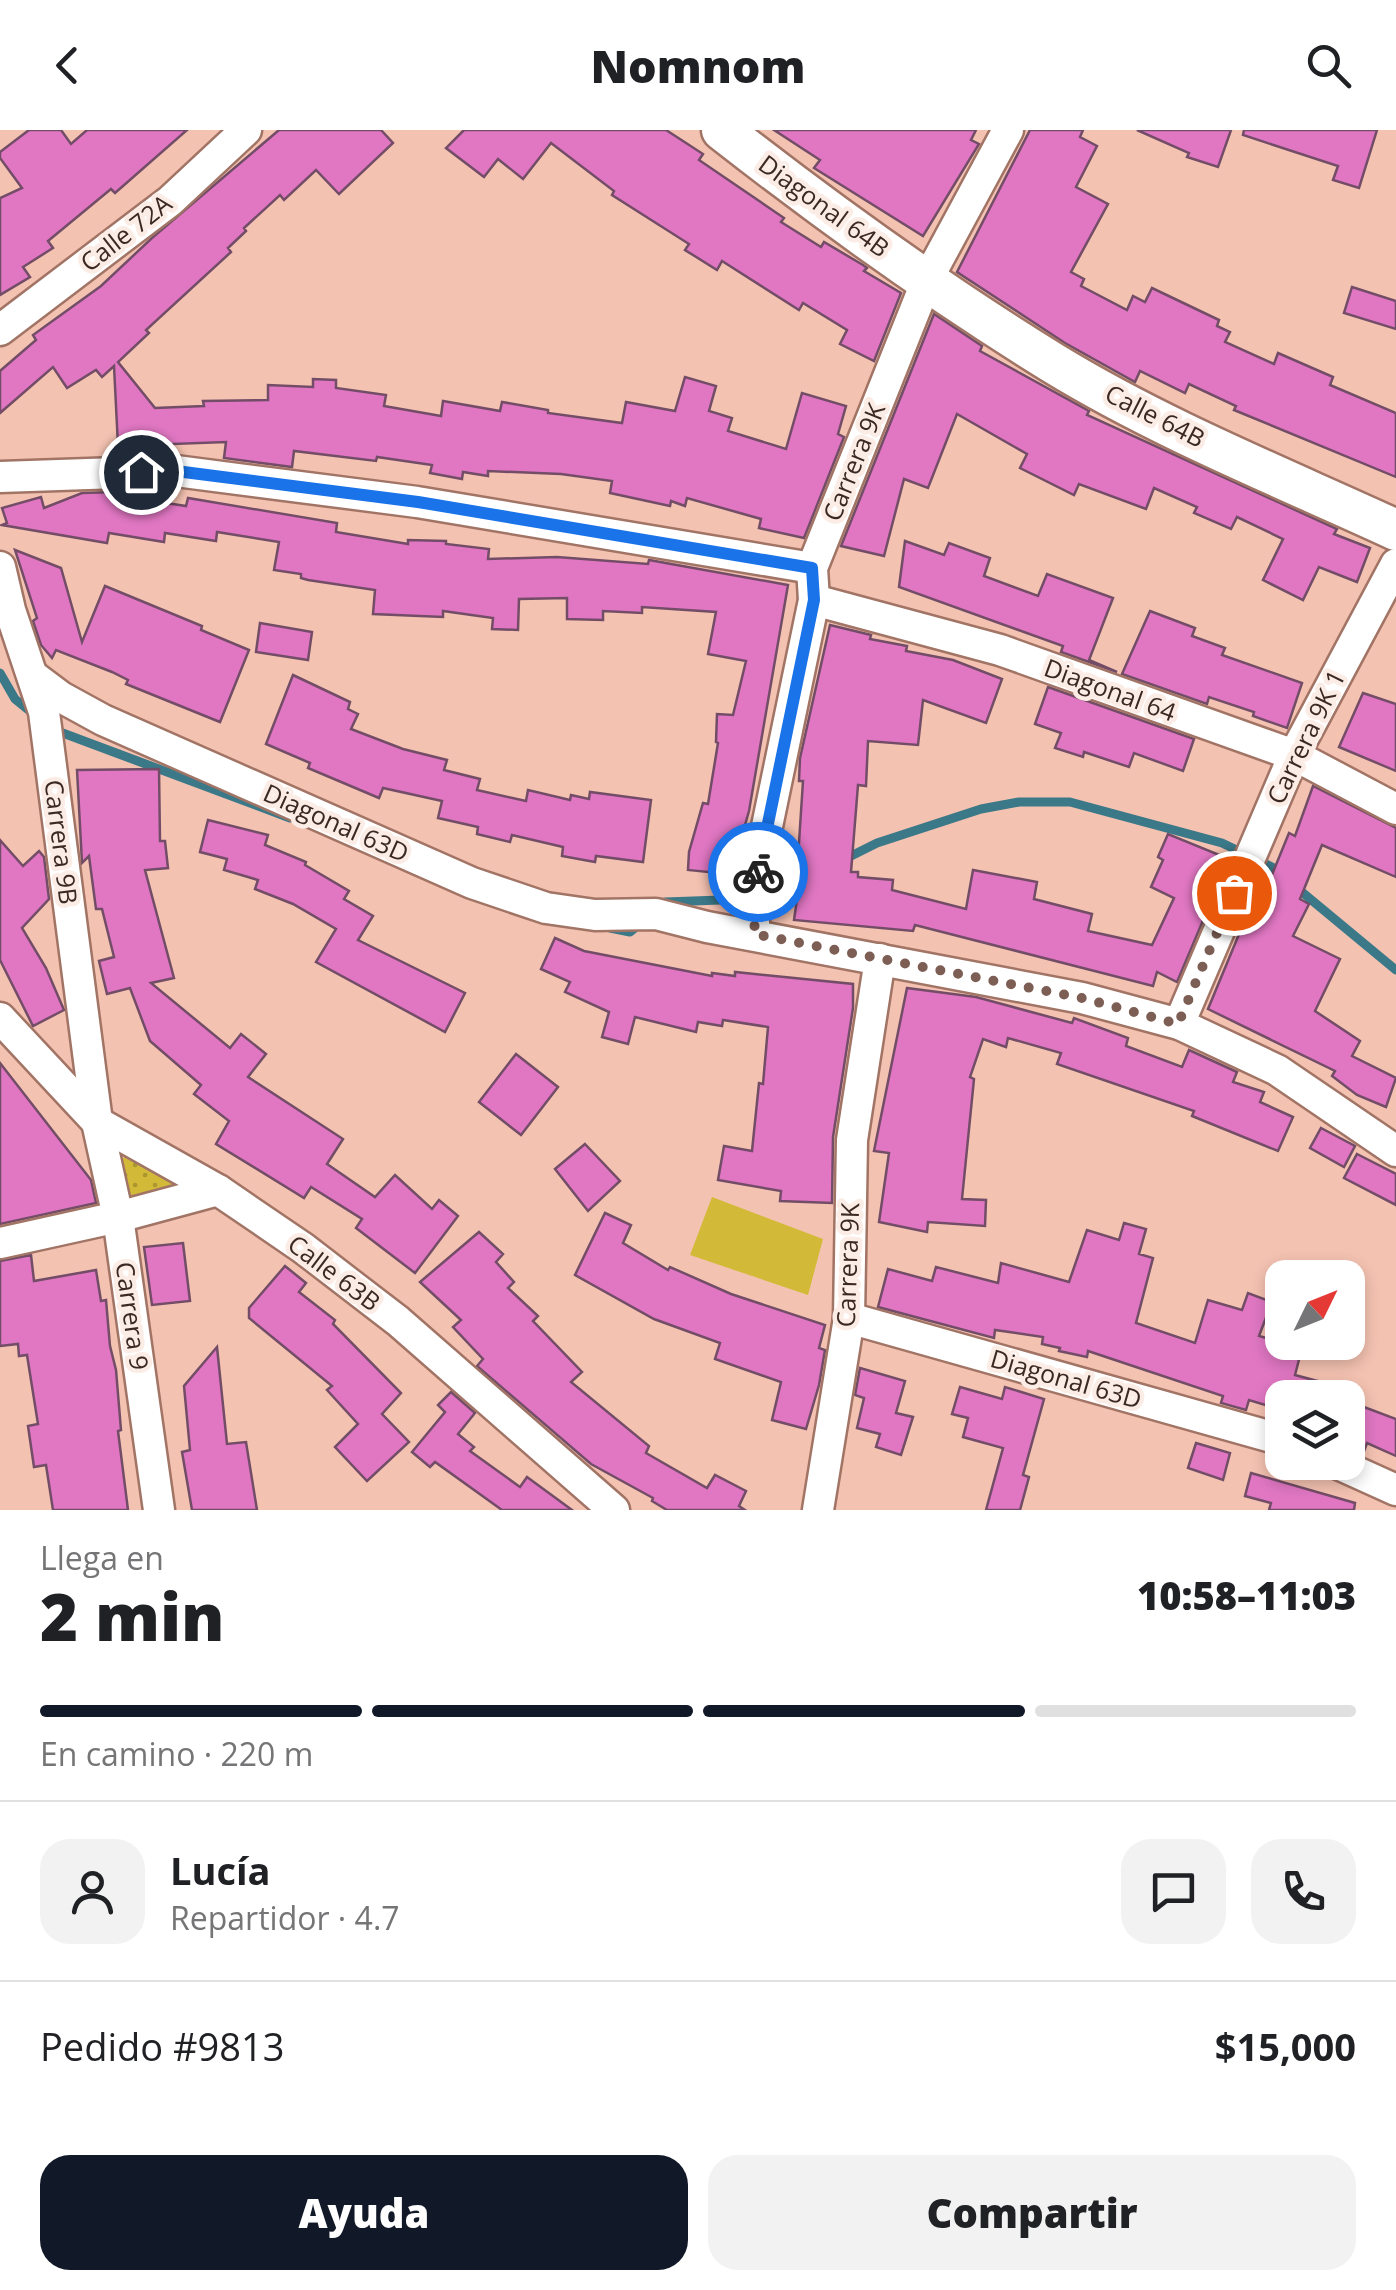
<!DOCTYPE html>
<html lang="es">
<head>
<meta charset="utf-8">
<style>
	:root { --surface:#fff; --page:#f2f2f2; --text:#202124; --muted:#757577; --line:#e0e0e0; --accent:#111827 }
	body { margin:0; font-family:"Open Sans",sans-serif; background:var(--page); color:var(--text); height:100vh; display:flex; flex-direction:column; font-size:38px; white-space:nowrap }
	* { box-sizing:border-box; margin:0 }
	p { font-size:32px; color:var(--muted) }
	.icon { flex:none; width:55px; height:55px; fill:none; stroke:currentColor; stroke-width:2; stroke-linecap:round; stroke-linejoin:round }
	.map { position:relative; height:1380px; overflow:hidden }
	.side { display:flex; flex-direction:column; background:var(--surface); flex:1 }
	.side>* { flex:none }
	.needle { width:65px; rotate:47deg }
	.controls { position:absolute; left:1265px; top:1130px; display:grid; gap:20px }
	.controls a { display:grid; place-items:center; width:100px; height:100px; border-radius:20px; background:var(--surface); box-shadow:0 5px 15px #0003; font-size:50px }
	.pin { position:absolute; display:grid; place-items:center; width:85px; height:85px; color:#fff; margin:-42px; border:5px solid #fff; border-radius:50%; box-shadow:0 2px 10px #0007 }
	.courier { position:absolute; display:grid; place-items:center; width:100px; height:100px; margin:-50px; border:8px solid #1a73e8; border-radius:50%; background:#fff; color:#222; box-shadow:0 2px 12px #0007 }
	.head em { font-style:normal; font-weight:800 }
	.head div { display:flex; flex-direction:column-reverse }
	.head { display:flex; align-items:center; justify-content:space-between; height:170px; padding:0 40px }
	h1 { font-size:65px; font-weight:800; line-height:75px }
	.bar { display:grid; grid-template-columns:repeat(4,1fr); gap:15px 10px; align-content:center; height:120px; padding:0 40px }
	.bar i { height:12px; border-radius:8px; background:var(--line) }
	.bar .on { background:var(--accent) }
	.bar p { grid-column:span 4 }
	.line { display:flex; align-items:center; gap:25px; padding:0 40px; border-top:2px solid var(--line) }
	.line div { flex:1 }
	.round { display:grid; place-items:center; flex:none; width:105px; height:105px; border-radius:30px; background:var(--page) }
	.cta { display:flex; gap:20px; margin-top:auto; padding:20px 40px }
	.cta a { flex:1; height:115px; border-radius:30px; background:var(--accent); color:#fff; font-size:40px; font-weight:800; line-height:115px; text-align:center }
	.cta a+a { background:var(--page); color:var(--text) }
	header { display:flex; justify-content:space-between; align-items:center; height:130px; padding:0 40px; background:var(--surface); font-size:45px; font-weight:800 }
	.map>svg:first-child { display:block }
	.grass { fill:url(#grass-dots) }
	.park { fill:#d2ba38 }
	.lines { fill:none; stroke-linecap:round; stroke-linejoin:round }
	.stream { stroke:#3b7888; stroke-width:9 }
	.building { fill:#e177c3; stroke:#734d67; stroke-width:2.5 }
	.minor-casing { stroke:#a17465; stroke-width:35 }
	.tertiary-casing { stroke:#a17465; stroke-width:45 }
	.minor { stroke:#fff; stroke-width:30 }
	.tertiary { stroke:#fff; stroke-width:40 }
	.done { stroke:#7c5e54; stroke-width:10; stroke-dasharray:0 18 }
	.route { stroke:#1a73e8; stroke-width:12 }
	.labels { text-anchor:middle; stroke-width:9; stroke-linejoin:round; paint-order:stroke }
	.street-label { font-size:25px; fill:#3b2822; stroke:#fbece6 }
</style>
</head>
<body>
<header><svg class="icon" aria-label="back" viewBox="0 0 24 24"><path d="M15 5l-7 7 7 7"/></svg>Nomnom<svg class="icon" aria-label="search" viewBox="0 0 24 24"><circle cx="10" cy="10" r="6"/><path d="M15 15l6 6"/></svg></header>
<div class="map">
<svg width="1396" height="1380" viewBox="0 0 1396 1380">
	<defs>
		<pattern id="grass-dots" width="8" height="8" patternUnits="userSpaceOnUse" patternTransform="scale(2.5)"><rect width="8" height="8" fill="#d2ba38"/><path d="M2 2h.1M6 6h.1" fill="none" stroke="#ac972f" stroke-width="1.8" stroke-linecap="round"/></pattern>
	</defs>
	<rect width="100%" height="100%" fill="#f4c2b1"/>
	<polygon class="grass" points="128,1027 172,1052 173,1056 133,1068 128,1064 121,1028"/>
	<polygon class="park" points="712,1067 823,1109 808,1165 690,1125"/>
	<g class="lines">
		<g class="stream">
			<polyline points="0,543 15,569 36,586"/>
			<polyline points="52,599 290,688"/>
			<polyline points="845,729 877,713 981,679 1019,672 1070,672 1222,713 1272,737 1281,745"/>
			<polyline points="1297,758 1396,840"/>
			<polyline points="660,776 665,772 749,769 809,747"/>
			<polyline points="610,798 630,802 641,793"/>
		</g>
	</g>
	<g class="building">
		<polygon points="29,0 61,0 71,14 87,0 187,0 115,63 111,59 48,111 53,118 23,137 30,147 0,165 0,68 22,58 0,28 0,22"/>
		<polygon points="279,0 381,0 393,13 339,64 316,40 284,70 280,65 244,98 246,101 228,118 231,122 146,200 149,203 118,232 155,278 204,276 203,271 268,270 268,255 313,257 313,249 336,250 336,258 386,265 384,276 441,286 443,271 500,281 502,272 548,280 548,283 622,293 626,272 675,281 685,247 716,256 709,281 732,288 728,301 786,319 802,263 846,276 838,304 844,307 804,408 759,398 761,389 687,368 685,376 671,371 670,376 610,363 612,351 561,344 488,341 488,346 463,342 462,349 430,343 432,335 377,327 376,331 294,321 292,337 224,328 226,312 118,316 114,236 102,247 96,240 67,258 53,237 0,283 0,241 36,210 33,205 101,156 152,108"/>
		<polygon points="464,0 666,0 703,24 699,30 784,88 781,92 821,117 824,112 863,135 867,138 864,141 901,163 874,231 840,214 847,200 803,173 799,180 722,131 717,140 685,120 689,114 612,65 614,61 551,13 523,49 498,29 484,47 446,18"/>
		<polygon points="774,0 976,0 971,10 979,14 923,106 814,38 820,30"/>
		<polygon points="1030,0 1083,0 1080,7 1097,16 1076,57 1108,74 1071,142 1084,149 1081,156 1127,180 1133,166 1145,172 1152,158 1219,190 1217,196 1230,202 1225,212 1274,234 1278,223 1333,247 1330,255 1396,283 1396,347 1234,280 1236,276 1189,254 1185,263 1140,241 1135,252 1065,213 957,142"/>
		<polygon points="1137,0 1231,0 1218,37 1187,27 1189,23"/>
		<polygon points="1244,0 1377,0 1359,58 1333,50 1338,36 1243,5"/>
		<polygon points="1352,157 1396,171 1396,199 1344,183"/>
		<polygon points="934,184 982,216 980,221 1089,281 1087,285 1337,399 1334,404 1370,418 1357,452 1319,437 1303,470 1263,450 1283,409 1237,387 1231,399 1194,383 1197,377 1154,358 1146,379 1079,354 1074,365 1020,338 1027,324 957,284 928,358 904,349 884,426 841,416"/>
		<polygon points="116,362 134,368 186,376 188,368 337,393 336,402 408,414 408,410 446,411 446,414 489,419 488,429 557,427 648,434 649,430 788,455 749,681 739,716 737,745 688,740 689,722 703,673 708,674 718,613 716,612 717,584 733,585 746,531 708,524 716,482 642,477 642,483 603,481 603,490 567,489 567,468 519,469 518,500 492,499 493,488 443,481 443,487 373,484 375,460 308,450 301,448 301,444 274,440 279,412 217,402 216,411 165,403 164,412 109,403 107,413 2,395 7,393 2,378 41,367 44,378 82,363"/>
		<polygon points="905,411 944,425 949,413 990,428 984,446 1038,466 1047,444 1113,468 1089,530 1117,542 1061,522 1063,516 899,457"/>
		<polygon points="15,420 61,438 82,512 105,456 202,496 201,500 249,520 220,592 126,554 128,550 112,542 56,520 52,528 41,515 33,491 37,488"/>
		<polygon points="1150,481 1195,498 1192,506 1225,518 1222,525 1302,553 1287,598 1253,586 1254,582 1209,567 1207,574 1122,544"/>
		<polygon points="260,493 312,502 308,530 256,522"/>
		<polygon points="830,495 871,505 870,509 907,516 906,521 953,530 1002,549 986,593 923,570 918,615 868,611 866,656 858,655 851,742 858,742 858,747 893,750 892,760 966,779 973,740 1037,752 1034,769 1092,784 1088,801 1152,815 1174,768 1151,757 1163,730 1158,727 1168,704 1229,729 1177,852 1157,842 1153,856 915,795 913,801 794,790 803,728 798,728 803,651 799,651 800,628"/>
		<polygon points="293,545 350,572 348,579 358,584 351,599 403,619 447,630 444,640 480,649 477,660 526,671 528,660 570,670 571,665 589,669 590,662 651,670 643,732 596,726 595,732 562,726 563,717 512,705 510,712 477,704 478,697 438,688 442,671 383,658 379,668 308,638 310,633 266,614"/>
		<polygon points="1048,557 1194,609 1183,641 1134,623 1129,637 1084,622 1083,627 1055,618 1061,603 1035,594"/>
		<polygon points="1363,563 1396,574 1396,641 1339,617"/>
		<polygon points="159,639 160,711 165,711 168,738 145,740 174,848 151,853 230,918 241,904 266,924 248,947 343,1009 327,1034 375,1067 395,1045 432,1079 439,1070 458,1086 415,1143 356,1098 362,1089 311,1057 304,1068 216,1014 229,991 194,964 201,955 150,911 130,858 107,864 99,831 114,827 102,779 96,779 89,726 82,733 77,640"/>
		<polygon points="1313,656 1396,698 1396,747 1322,715 1300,769 1309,774 1293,806 1340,829 1315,881 1360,911 1352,926 1396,948 1386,977 1357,965 1332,946 1335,941 1208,879 1264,744 1271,747 1289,703 1295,706"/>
		<polygon points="208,690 268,705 265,715 306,732 305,735 349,761 344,769 373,786 358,810 465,863 445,902 316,832 336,799 293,774 255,759 258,750 224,740 227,729 200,722"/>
		<polygon points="0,710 23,736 39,721 44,727 49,769 22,798 46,838 64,880 33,896 0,830"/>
		<polygon points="555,808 584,821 712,846 712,843 735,846 735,842 853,854 853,878 833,1007 832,1073 780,1071 781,1061 718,1050 724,1016 752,1021 759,953 763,954 768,897 723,890 722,896 698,892 696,902 635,887 628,914 602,907 609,882 565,862 570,852 541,839"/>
		<polygon points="907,858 976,867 1072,893 1074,888 1128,908 1126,916 1182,937 1189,920 1237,942 1233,952 1264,962 1260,972 1293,987 1278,1021 1192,986 1194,981 1057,934 1061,923 1008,908 1006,917 983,909 970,947 974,949 962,1069 986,1070 985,1096 928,1092 927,1102 879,1092 889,1023 874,1021"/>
		<polygon points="516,924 558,957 521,1005 479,972"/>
		<polygon points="0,933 91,1050 96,1073 0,1094"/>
		<polygon points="1321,998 1355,1016 1344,1037 1310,1018"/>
		<polygon points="585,1014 620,1051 588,1081 555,1039"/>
		<polygon points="1357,1024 1396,1044 1396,1075 1344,1048"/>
		<polygon points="605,1083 631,1095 623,1113 668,1140 670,1137 731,1164 825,1195 819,1218 825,1220 819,1255 806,1299 772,1290 781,1252 715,1229 720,1213 654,1189 575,1145"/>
		<polygon points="1124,1093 1146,1099 1139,1124 1153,1128 1136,1193 1195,1213 1208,1170 1242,1180 1248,1163 1272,1172 1259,1206 1302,1218 1295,1245 1351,1260 1350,1268 1282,1268 1282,1280 1249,1270 1246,1280 1221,1273 1223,1266 1088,1221 1087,1227 1059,1221 1060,1218 1042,1214 1043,1207 995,1200 994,1208 878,1177 888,1139 932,1151 936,1137 998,1153 1001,1133 1069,1152 1087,1100 1119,1110"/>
		<polygon points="479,1102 503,1124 496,1132 514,1152 508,1158 538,1186 533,1191 582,1242 571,1252 649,1316 646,1323 707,1358 715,1345 746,1361 739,1376 745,1380 667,1380 652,1371 653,1368 591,1334 477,1236 483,1229 453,1197 461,1190 420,1152"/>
		<polygon points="183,1113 190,1171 152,1175 144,1117"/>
		<polygon points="31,1125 34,1151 96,1140 101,1171 106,1170 110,1216 116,1240 121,1300 118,1301 128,1380 53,1380 46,1335 34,1337 28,1296 38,1294 27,1225 19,1226 18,1214 0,1216 0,1131"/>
		<polygon points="285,1136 306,1153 299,1162 335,1190 333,1194 401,1263 382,1284 409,1312 367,1351 335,1317 358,1294 327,1260 332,1256 249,1188 249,1178"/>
		<polygon points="217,1217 227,1314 246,1312 257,1380 192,1380 182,1322 190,1320 184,1256"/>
		<polygon points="860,1238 905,1251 896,1283 913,1287 901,1325 876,1317 880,1304 857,1298 864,1268 855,1265"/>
		<polygon points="960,1257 1002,1269 1005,1257 1044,1269 1023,1345 1029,1347 1020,1380 986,1380 1003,1318 963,1307 968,1288 952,1284"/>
		<polygon points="451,1262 475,1283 458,1304 474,1317 470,1321 520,1357 527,1347 572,1380 502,1380 435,1332 430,1337 412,1322 445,1282 438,1275"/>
		<polygon points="1348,1271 1396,1289 1396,1326 1367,1313 1363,1324 1348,1318"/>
		<polygon points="1196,1313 1230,1323 1223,1350 1188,1338"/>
		<polygon points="1251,1343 1355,1373 1354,1380 1269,1380 1271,1373 1245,1366"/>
	</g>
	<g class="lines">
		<defs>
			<g id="minor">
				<polyline points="0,200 170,71 246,0"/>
				<polyline points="0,347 176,341 417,372 812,438"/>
				<polyline points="0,437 10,480 44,582 97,992 118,1087 159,1380"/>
				<polyline points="814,470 1000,520 1294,625 1396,679"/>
				<polyline points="33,546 61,567 103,590 472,753 546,778 595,785 656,784 707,797 1082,868 1179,894 1277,940 1396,1021"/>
				<polyline points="754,804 754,759 814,470 812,438 927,150 1008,0"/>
				<polyline points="0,888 97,992 218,1060 303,1118 398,1191 614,1380"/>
				<polyline points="1179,894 1294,625 1396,434"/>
				<polyline points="0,1113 118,1087 218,1060"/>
				<polyline points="849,1188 1282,1310"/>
				<polyline points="1334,1332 1396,1360"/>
				<polyline points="818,1380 849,1188 852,1010 880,829"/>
			</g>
			<path id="tertiary" d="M722,0C828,83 938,162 1053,233C1161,299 1281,347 1396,400"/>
		</defs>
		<use href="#minor" class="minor-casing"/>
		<use href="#tertiary" class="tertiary-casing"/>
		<use href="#minor" class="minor"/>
		<use href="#tertiary" class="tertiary"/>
	</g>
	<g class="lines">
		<polyline class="done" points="758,742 754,804 1082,868 1178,894 1234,763"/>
		<polyline class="route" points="141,342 176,341 418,372 812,438 814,470 758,742"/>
	</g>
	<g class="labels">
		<g class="street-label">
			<text transform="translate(824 76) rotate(36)" y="9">Diagonal 64B</text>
			<text transform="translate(126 103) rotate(-38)" y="9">Calle 72A</text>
			<text transform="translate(1155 286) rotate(27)" y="9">Calle 64B</text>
			<text transform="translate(854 332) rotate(-68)" y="9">Carrera 9K</text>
			<text transform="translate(1110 560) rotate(20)" y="9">Diagonal 64</text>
			<text transform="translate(1306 607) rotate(-64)" y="9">Carrera 9K 1</text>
			<text transform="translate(336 693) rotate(24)" y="9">Diagonal 63D</text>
			<text transform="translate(61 712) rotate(83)" y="9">Carrera 9B</text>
			<text transform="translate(848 1135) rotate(-88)" y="9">Carrera 9K</text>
			<text transform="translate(334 1143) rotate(37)" y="9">Calle 63B</text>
			<text transform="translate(132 1186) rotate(82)" y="9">Carrera 9</text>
			<text transform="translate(1066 1249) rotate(16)" y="9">Diagonal 63D</text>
		</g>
	</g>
</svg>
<div class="controls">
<a><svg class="needle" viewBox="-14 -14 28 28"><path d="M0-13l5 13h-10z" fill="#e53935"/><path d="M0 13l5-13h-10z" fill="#757577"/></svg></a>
<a><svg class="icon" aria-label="layers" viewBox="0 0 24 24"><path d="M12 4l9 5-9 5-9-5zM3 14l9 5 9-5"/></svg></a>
</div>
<div class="pin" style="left:1234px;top:763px;background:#ea580c"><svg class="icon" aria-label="bag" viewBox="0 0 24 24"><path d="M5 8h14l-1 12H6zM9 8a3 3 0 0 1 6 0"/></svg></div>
<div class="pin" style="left:141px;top:342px;background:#1f2937"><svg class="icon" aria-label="home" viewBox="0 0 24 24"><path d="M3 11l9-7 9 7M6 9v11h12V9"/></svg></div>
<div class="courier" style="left:758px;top:742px"><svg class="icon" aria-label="bike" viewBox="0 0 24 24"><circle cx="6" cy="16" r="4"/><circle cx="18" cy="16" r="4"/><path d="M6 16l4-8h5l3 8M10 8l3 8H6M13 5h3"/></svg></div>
</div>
<section class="side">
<div class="head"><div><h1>2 min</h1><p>Llega en</p></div><em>10:58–11:03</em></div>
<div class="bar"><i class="on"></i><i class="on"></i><i class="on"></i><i></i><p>En camino · 220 m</p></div>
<div class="line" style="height:180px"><a class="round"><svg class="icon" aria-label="person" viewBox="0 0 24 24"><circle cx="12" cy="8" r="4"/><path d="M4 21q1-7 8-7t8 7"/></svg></a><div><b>Lucía</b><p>Repartidor · 4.7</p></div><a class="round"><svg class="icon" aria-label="chat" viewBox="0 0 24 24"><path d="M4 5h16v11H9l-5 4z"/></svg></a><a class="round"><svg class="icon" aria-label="phone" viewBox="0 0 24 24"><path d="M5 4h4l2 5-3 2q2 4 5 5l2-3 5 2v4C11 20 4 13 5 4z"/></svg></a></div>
<div class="line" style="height:130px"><div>Pedido #9813</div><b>$15,000</b></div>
<div class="cta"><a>Ayuda</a><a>Compartir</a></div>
</section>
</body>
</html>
